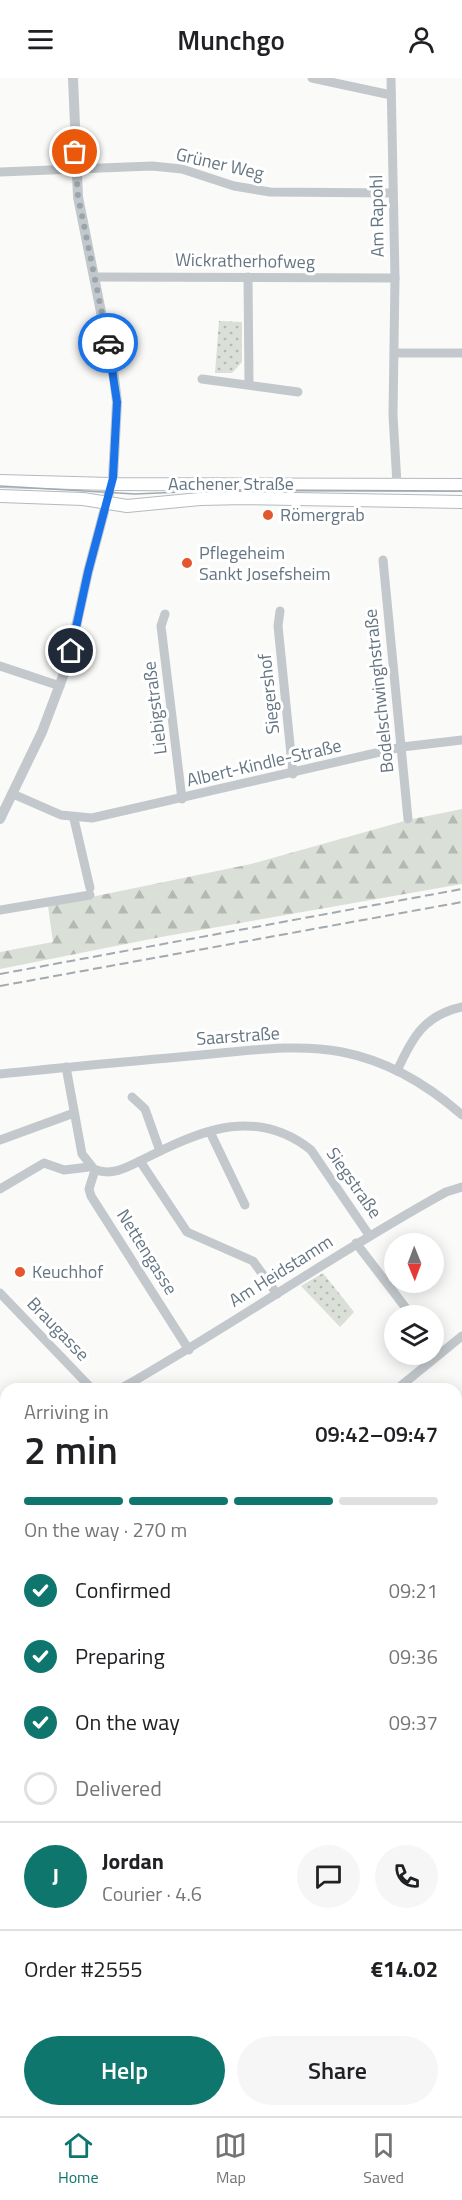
<!DOCTYPE html>
<html lang="en">
<head>
<meta charset="utf-8">
<style>
	:root { --surface:#fff; --page:#f6f6f6; --text:#202124; --muted:#757577; --line:#e0e0e0; --accent:#0f766e }
	body { margin:0; font-family:"Titillium Web",sans-serif; background:var(--page); color:var(--text); height:100vh; display:flex; flex-direction:column; font-size:22px; white-space:nowrap }
	* { box-sizing:border-box; margin:0 }
	p { font-size:20px; color:var(--muted) }
	.icon { flex:none; width:33px; height:33px; fill:none; stroke:currentColor; stroke-width:2; stroke-linecap:round; stroke-linejoin:round }
	.map { position:relative; flex:1; overflow:hidden }
	.side { position:absolute; left:0px; top:1305px; width:462px; height:734px; display:flex; flex-direction:column; background:var(--surface); border-radius:18px 18px 0 0; box-shadow:0 3px 15px #0003 }
	.side>* { flex:none }
	.needle { width:39px; rotate:179deg }
	.fabs { position:absolute; left:384px; top:1155px; display:grid; gap:12px }
	.fabs a { display:grid; place-items:center; width:60px; height:60px; border-radius:50%; background:var(--surface); box-shadow:0 3px 15px #0003; font-size:30px }
	.pin { position:absolute; display:grid; place-items:center; width:51px; height:51px; color:#fff; margin:-26px; border:3px solid #fff; border-radius:50%; box-shadow:0 2px 6px #0007 }
	.courier { position:absolute; display:grid; place-items:center; width:60px; height:60px; margin:-30px; border:4px solid #1a73e8; border-radius:50%; background:#fff; color:#222; box-shadow:0 2px 8px #0007 }
	.overview em { font-style:normal; font-weight:600 }
	.overview div { display:flex; flex-direction:column-reverse }
	.overview { display:flex; align-items:center; justify-content:space-between; height:102px; padding:0 24px }
	h1 { font-size:39px; font-weight:600; line-height:45px }
	.bar { display:grid; grid-template-columns:repeat(4,1fr); gap:9px 6px; align-content:center; height:72px; padding:0 24px }
	.bar i { height:8px; border-radius:4px; background:var(--line) }
	.bar .selected { background:var(--accent) }
	.bar p { grid-column:span 4 }
	.line { display:flex; align-items:center; gap:15px; padding:0 24px; border-top:2px solid var(--line) }
	.line div { flex:1 }
	.round { display:grid; place-items:center; flex:none; width:63px; height:63px; border-radius:32px; background:var(--page) }
	ol { padding:0 24px; list-style:none }
	li { display:flex; align-items:center; gap:18px; height:66px }
	li p { margin-inline-start:auto }
	li .icon { padding:6px; border-radius:50%; background:var(--accent); color:#fff; stroke-width:4 }
	li:last-child { color:var(--muted) }
	li i { width:33px; height:33px; border:3px solid var(--line); border-radius:50% }
	.button { display:flex; gap:12px; margin-top:auto; padding:12px 24px }
	.button a { flex:1; height:69px; border-radius:36px; background:var(--accent); color:#fff; font-size:24px; font-weight:600; line-height:69px; text-align:center }
	.button a+a { background:var(--page); color:var(--text) }
	header { display:flex; justify-content:space-between; align-items:center; height:78px; padding:0 24px; background:var(--surface); font-size:27px; font-weight:600 }
	.tabs { display:flex; justify-content:space-around; align-items:center; height:84px; border-top:2px solid var(--line); background:var(--surface); font-size:16px; color:var(--muted) }
	.tabs a { display:grid; justify-items:center; gap:3px }
	.tabs .selected { color:var(--accent) }
	.map>svg:first-child { display:block }
	.green { fill:#dadfd7 }
	.forest { fill:url(#forest-firs) }
	.park { fill:url(#park-dots) }
	.lines { fill:none; stroke-linecap:round; stroke-linejoin:round }
	.stream { stroke:#bbc7cb; stroke-width:2 }
	.secondary-casing { stroke:#b3babf; stroke-width:14 }
	.minor { stroke:#c3c8cc; stroke-width:9 }
	.tertiary { stroke:#c3c8cc; stroke-width:10 }
	.secondary { stroke:#fff; stroke-width:12 }
	.tram { stroke:#a2aab0; stroke-width:1.5 }
	.rail { stroke:#a2aab0; stroke-width:2; stroke-dasharray:9 4.5; stroke-linecap:butt }
	.done { stroke:#99a4ac; stroke-width:6; stroke-dasharray:0 10.8 }
	.route { stroke:#1a73e8; stroke-width:8 }
	.poi-dot { fill:#e4572e; stroke:#fff; stroke-width:2 }
	.labels { text-anchor:middle; stroke-width:6; stroke-linejoin:round; paint-order:stroke }
	.street-label { font-size:18px; fill:#657683; stroke:#fff }
	.poi-label { font-size:18px; fill:#657683; stroke:#fff; text-anchor:start }
</style>
</head>
<body>
<header><svg class="icon" aria-label="menu" viewBox="0 0 24 24"><path d="M4 6h16M4 12h16M4 18h16"/></svg>Munchgo<svg class="icon" aria-label="person" viewBox="0 0 24 24"><circle cx="12" cy="8" r="4"/><path d="M4 21q1-7 8-7t8 7"/></svg></header>
<div class="map">
<svg width="462" height="2038" viewBox="0 0 462 2038">
	<defs>
		<pattern id="forest-firs" width="22" height="20" patternUnits="userSpaceOnUse" patternTransform="scale(1.5)"><rect width="22" height="20" fill="#dadfd7"/><path d="M5 1l3.5 6h-7zM16 11l3.5 6h-7z" fill="#b4b9b4"/></pattern>
		<pattern id="park-dots" width="8" height="8" patternUnits="userSpaceOnUse" patternTransform="scale(1.5)"><rect width="8" height="8" fill="#dadfd7"/><path d="M2 2h.1M6 6h.1" fill="none" stroke="#b4b9b4" stroke-width="1.8" stroke-linecap="round"/></pattern>
	</defs>
	<rect width="100%" height="100%" fill="#fafaf8"/>
	<polygon class="green" points="1,1685 6,1691 6,1835 0,1836"/>
	<polygon class="forest" points="462,731 462,806 161,859 0,891 0,874 53,864 48,828 251,786 408,742"/>
	<g class="park">
		<polygon points="219,243 242,244 242,284 232,295 215,295"/>
		<polygon points="323,1195 354,1234 340,1249 301,1208"/>
	</g>
	<g class="lines">
		<polyline class="stream" points="461,2038 462,2037"/>
		<defs>
			<g id="secondary">
				<polyline points="0,403 111,406 462,407"/>
				<polyline points="0,418 83,421 127,428 200,421 245,420 462,424"/>
			</g>
		</defs>
		<use href="#secondary" class="secondary-casing"/>
		<g class="minor">
			<polyline points="312,0 391,17"/>
			<polyline points="391,0 395,200 393,337 397,406"/>
			<polyline points="0,94 152,88 182,91 234,108 270,114 393,115"/>
			<polyline points="95,199 395,200"/>
			<polyline points="248,199 249,305"/>
			<polyline points="395,275 462,275"/>
			<polyline points="202,301 298,314"/>
			<polyline points="383,482 408,741"/>
			<polyline points="280,533 278,548 293,696"/>
			<polyline points="165,536 161,548 182,721"/>
			<polyline points="0,588 60,608"/>
			<polyline points="13,716 61,737 92,740 402,669 462,662"/>
			<polyline points="74,741 90,810"/>
			<polyline points="0,832 90,817"/>
			<path d="M66,989L82,1076L94,1091C113,1100 133,1086 150,1078C205,1050 258,1030 311,1072L369,1157"/>
			<path d="M397,993C412,960 424,937 462,929"/>
			<path d="M0,996C67,989 134,983 201,977C247,973 296,965 342,974C388,983 428,1007 462,1037"/>
			<polyline points="132,1019 145,1031 160,1073"/>
			<polyline points="210,1054 245,1127"/>
			<polyline points="0,1062 74,1035"/>
			<polyline points="140,1083 187,1154 253,1183 277,1216"/>
			<polyline points="95,1092 89,1111 91,1118 189,1272"/>
			<polyline points="0,1111 44,1085 64,1092 89,1089"/>
			<polyline points="356,1165 412,1238"/>
			<polyline points="0,1215 92,1311"/>
			<polyline points="434,1265 441,1275"/>
			<path d="M120,1311C231,1248 335,1175 446,1114L462,1109"/>
			<polyline points="397,1311 462,1258"/>
			<polyline points="0,1345 6,1341"/>
			<polyline points="0,1379 6,1387"/>
			<polyline points="456,1419 462,1415"/>
			<polyline points="0,1420 6,1415"/>
			<polyline points="456,1564 462,1559"/>
			<polyline points="456,1591 462,1598"/>
			<polyline points="456,1784 462,1778"/>
			<polyline points="0,1875 6,1870"/>
			<polyline points="0,1888 6,1897"/>
			<polyline points="213,2032 218,2038"/>
			<polyline points="12,2038 12,2032"/>
			<polyline points="124,2038 131,2032"/>
			<polyline points="371,2038 377,2032"/>
		</g>
		<g class="tertiary">
			<polyline points="0,741 42,654 68,585 88,494 113,400 117,324 114,299 78,119 73,0"/>
			<polyline points="0,1582 6,1585"/>
			<polyline points="456,1873 462,1879"/>
		</g>
		<use href="#secondary" class="secondary"/>
		<polyline class="tram" points="0,408 135,416 228,412 462,413"/>
		<g class="rail">
			<polyline points="0,896 462,811"/>
			<polyline points="0,908 462,824"/>
		</g>
	</g>
	<g class="lines">
		<polyline class="done" points="75,74 78,118 108,265"/>
		<polyline class="route" points="71,573 88,494 113,400 117,324 108,265"/>
	</g>
	<g class="poi-dot">
		<circle cx="268" cy="437" r="6"/>
		<circle cx="187" cy="485" r="6"/>
		<circle cx="20" cy="1194" r="6"/>
	</g>
	<g class="labels">
		<g class="street-label">
			<text transform="translate(220 86) rotate(13)" y="6">Grüner Weg</text>
			<text transform="translate(377 138) rotate(-91)" y="6">Am Rapohl</text>
			<text transform="translate(245 183) rotate(1)" y="6">Wickratherhofweg</text>
			<text x="231" y="412">Aachener Straße</text>
			<text transform="translate(379 613) rotate(-96)" y="6">Bodelschwinghstraße</text>
			<text transform="translate(269 616) rotate(-96)" y="6">Siegershof</text>
			<text transform="translate(155 630) rotate(-97)" y="6">Liebigstraße</text>
			<text transform="translate(264 685) rotate(-13)" y="6">Albert-Kindle-Straße</text>
			<text transform="translate(238 958) rotate(-4)" y="6">Saarstraße</text>
			<text transform="translate(354 1105) rotate(55)" y="6">Siegstraße</text>
			<text transform="translate(147 1174) rotate(58)" y="6">Nettengasse</text>
			<text transform="translate(281 1193) rotate(-32)" y="6">Am Heidstamm</text>
			<text transform="translate(58 1251) rotate(46)" y="6">Braugasse</text>
		</g>
		<g class="poi-label">
			<text x="280" y="443">Römergrab</text>
			<text x="199" y="481">Pflegeheim<tspan x="199" dy="21">Sankt Josefsheim</tspan></text>
			<text x="32" y="1200">Keuchhof</text>
		</g>
	</g>
</svg>
<div class="fabs">
<a><svg class="needle" viewBox="-14 -14 28 28"><path d="M0-13l5 13h-10z" fill="#e53935"/><path d="M0 13l5-13h-10z" fill="#757577"/></svg></a>
<a><svg class="icon" aria-label="layers" viewBox="0 0 24 24"><path d="M12 4l9 5-9 5-9-5zM3 14l9 5 9-5"/></svg></a>
</div>
<div class="pin" style="left:75px;top:74px;background:#ea580c"><svg class="icon" aria-label="bag" viewBox="0 0 24 24"><path d="M5 8h14l-1 12H6zM9 8a3 3 0 0 1 6 0"/></svg></div>
<div class="pin" style="left:71px;top:573px;background:#1f2937"><svg class="icon" aria-label="home" viewBox="0 0 24 24"><path d="M3 11l9-7 9 7M6 9v11h12V9"/></svg></div>
<div class="courier" style="left:108px;top:265px"><svg class="icon" aria-label="car" viewBox="0 0 24 24"><path d="M5 17H2v-5l4-1 3-4h7l3 4 3 1v5h-3M9 17h6M6 11h13"/><circle cx="7" cy="17" r="2"/><circle cx="17" cy="17" r="2"/></svg></div>
<section class="side">
<div class="overview"><div><h1>2 min</h1><p>Arriving in</p></div><em>09:42–09:47</em></div>
<div class="bar"><i class="selected"></i><i class="selected"></i><i class="selected"></i><i></i><p>On the way · 270 m</p></div>
<ol>
<li><svg class="icon" aria-label="check" viewBox="0 0 24 24"><path d="M5 12l5 5 9-10"/></svg>Confirmed<p>09:21</p></li>
<li><svg class="icon" aria-label="check" viewBox="0 0 24 24"><path d="M5 12l5 5 9-10"/></svg>Preparing<p>09:36</p></li>
<li><svg class="icon" aria-label="check" viewBox="0 0 24 24"><path d="M5 12l5 5 9-10"/></svg>On the way<p>09:37</p></li>
<li><i></i>Delivered</li>
</ol>
<div class="line" style="height:108px"><b class="round" style="background:var(--accent);color:#fff">J</b><div><b>Jordan</b><p>Courier · 4.6</p></div><a class="round"><svg class="icon" aria-label="chat" viewBox="0 0 24 24"><path d="M4 5h16v11H9l-5 4z"/></svg></a><a class="round"><svg class="icon" aria-label="phone" viewBox="0 0 24 24"><path d="M5 4h4l2 5-3 2q2 4 5 5l2-3 5 2v4C11 20 4 13 5 4z"/></svg></a></div>
<div class="line" style="height:78px"><div>Order #2555</div><b>€14.02</b></div>
<div class="button"><a>Help</a><a>Share</a></div>
</section>
</div>
<nav class="tabs">
<a class="selected"><svg class="icon" aria-label="home" viewBox="0 0 24 24"><path d="M3 11l9-7 9 7M6 9v11h12V9"/></svg>Home</a>
<a><svg class="icon" aria-label="map" viewBox="0 0 24 24"><path d="M3 6l6-2 6 2 6-2v14l-6 2-6-2-6 2zM9 4v14M15 6v14"/></svg>Map</a>
<a><svg class="icon" aria-label="saved" viewBox="0 0 24 24"><path d="M7 4h10v16l-5-4-5 4z"/></svg>Saved</a>
</nav>
</body>
</html>
